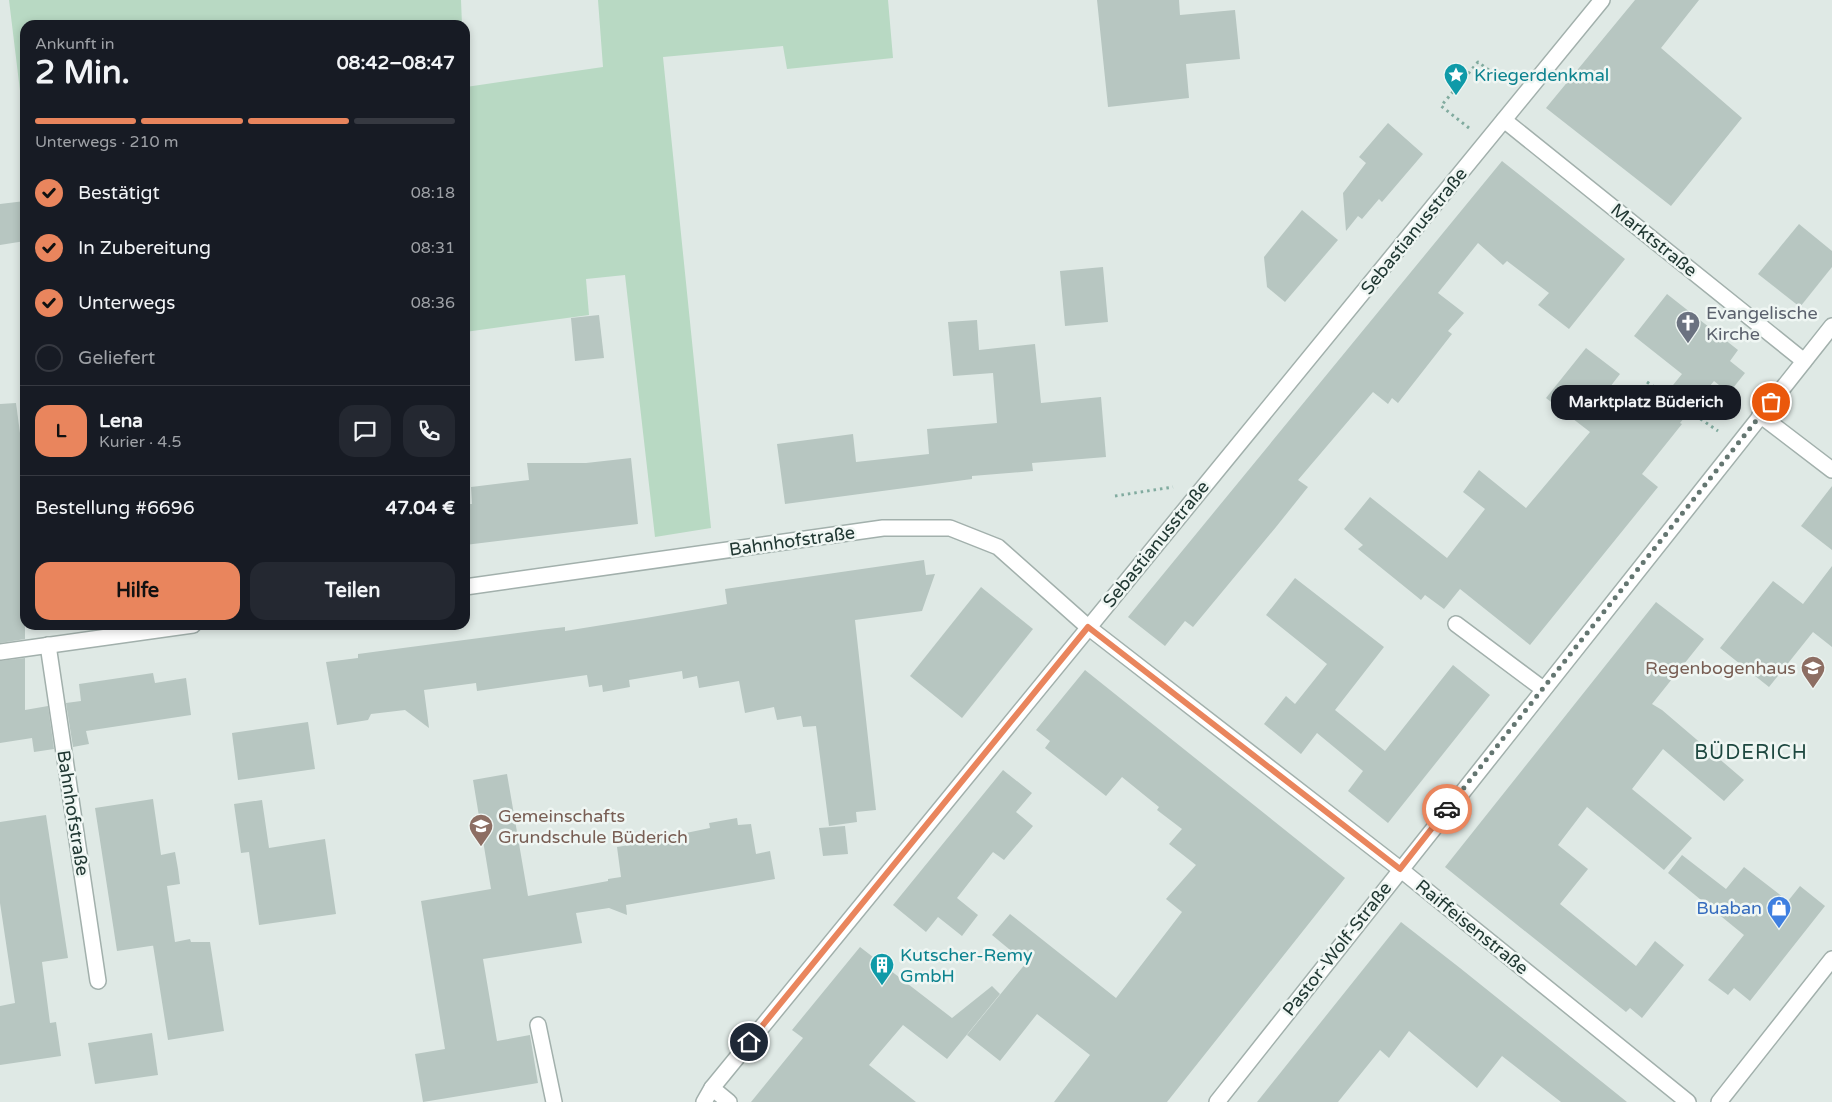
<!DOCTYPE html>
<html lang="de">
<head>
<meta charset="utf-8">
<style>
	:root { --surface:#171b24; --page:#242831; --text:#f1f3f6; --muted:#9ea1a6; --line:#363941; --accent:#e9855d }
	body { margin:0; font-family:"Varela Round",sans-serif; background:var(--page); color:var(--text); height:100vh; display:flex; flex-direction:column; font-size:19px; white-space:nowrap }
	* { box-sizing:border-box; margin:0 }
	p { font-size:16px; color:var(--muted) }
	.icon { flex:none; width:28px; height:28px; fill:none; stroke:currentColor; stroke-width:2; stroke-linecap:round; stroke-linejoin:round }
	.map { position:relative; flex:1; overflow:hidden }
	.drawer { position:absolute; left:20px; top:20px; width:450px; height:610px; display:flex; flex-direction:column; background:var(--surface); border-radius:15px; box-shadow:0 2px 8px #0003 }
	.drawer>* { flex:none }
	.pin { position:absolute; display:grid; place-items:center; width:42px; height:42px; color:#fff; margin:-21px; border:2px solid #fff; border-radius:50%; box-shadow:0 1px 5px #0007 }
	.courier { position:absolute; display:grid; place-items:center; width:50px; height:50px; margin:-25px; border:4px solid #e9855d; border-radius:50%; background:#fff; color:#222; box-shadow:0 1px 6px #0007 }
	.bubble { position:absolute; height:35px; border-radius:15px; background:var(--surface); box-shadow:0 2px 8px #0003; font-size:16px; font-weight:700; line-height:35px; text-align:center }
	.overview em { font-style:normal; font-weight:700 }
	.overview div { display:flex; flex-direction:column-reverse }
	.overview { display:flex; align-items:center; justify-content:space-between; height:85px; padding:0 15px }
	h1 { font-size:32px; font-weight:700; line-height:38px }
	.bar { display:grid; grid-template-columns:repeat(4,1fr); gap:8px 5px; align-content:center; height:60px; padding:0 15px }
	.bar i { height:6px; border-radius:4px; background:var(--line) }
	.bar .on { background:var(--accent) }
	.bar p { grid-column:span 4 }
	.line { display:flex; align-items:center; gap:12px; padding:0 15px; border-top:1px solid var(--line) }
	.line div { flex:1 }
	.round { display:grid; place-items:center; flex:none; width:52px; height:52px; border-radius:15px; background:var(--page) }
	ol { padding:0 15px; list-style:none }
	li { display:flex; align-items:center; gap:15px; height:55px }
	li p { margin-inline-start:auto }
	li .icon { padding:5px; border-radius:50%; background:var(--accent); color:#111; stroke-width:4 }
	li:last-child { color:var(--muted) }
	li i { width:28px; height:28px; border:2px solid var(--line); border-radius:50% }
	.button { display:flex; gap:10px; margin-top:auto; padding:10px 15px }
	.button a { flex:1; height:58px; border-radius:15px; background:var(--accent); color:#111; font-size:20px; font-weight:700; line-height:58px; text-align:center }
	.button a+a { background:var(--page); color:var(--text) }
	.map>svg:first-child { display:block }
	.green { fill:#b8d9c3 }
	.building { fill:#b7c6c1 }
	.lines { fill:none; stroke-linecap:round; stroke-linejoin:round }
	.service-casing { stroke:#a2b0ac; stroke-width:18 }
	.minor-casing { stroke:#a2b0ac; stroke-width:18 }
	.path { stroke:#81ab9f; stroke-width:3; stroke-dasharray:2.5 4; stroke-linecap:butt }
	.service { stroke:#fff; stroke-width:15 }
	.minor { stroke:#fff; stroke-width:15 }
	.done { stroke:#647671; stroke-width:5; stroke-dasharray:0 9 }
	.route { stroke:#e9855d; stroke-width:6 }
	.labels { text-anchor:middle; stroke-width:5; stroke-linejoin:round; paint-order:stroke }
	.culture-label { font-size:18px; fill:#0d838f; stroke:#eff6f3; text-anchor:start }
	.street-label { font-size:18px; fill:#213833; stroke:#eff6f3 }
	.worship-label { font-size:18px; fill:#5b616d; stroke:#eff6f3; text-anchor:start }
	.education-label { font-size:18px; fill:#785e54; stroke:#eff6f3; text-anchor:end }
	.shop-label { font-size:18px; fill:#366cbe; stroke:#eff6f3; text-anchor:end }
	.quarter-label { font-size:20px; letter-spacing:1px; fill:#1e4840; stroke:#eff6f3 }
</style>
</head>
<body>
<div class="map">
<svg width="1832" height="1102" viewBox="0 0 1832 1102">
	<rect width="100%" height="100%" fill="#dfe9e5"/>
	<g class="green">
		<polygon points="9,0 461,0 462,25 25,25 25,132"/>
		<polygon points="598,0 888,0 893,58 787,69 783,46 663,57 711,528 655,537 625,275 586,279 589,315 465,332 465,73 466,87 603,67"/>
	</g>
	<g class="building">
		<polygon points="1097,0 1179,0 1180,15 1235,10 1240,59 1186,64 1189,98 1108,107"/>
		<polygon points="1635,0 1699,0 1661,48 1742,118 1671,206 1546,108"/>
		<polygon points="1388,123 1423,154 1382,202 1379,199 1362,219 1358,216 1346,231 1343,193 1366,163 1359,157"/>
		<polygon points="1502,161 1625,259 1569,329 1538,305 1549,293 1507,261 1503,265 1478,243 1438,293 1464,313 1448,331 1452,334 1398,403 1392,398 1388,404 1373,392 1298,480 1308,487 1276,527 1193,627 1185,621 1165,646 1128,617"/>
		<polygon points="25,201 25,241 0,245 0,204"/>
		<polygon points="1302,210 1338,240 1285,302 1267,287 1264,257"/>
		<polygon points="1799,224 1832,251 1832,267 1800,307 1758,274"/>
		<polygon points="1103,267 1108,322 1065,326 1060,271"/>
		<polygon points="1667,294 1738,350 1730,361 1745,373 1729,393 1714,381 1680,423 1682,424 1642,474 1658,487 1530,645 1460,589 1444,609 1425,595 1421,600 1358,549 1363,545 1344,529 1370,497 1447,558 1485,509 1463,492 1479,470 1526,508 1590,432 1546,398 1586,348 1620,374 1610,387 1647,417 1682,374 1634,336"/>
		<polygon points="599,315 604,358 575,361 571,318"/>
		<polygon points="977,320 979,350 1035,344 1041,403 1101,397 1106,457 1032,463 1033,471 972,476 972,479 785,504 777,444 853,434 856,462 929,454 927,429 997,423 993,373 953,376 948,322"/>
		<polygon points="16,403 25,471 25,639 0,643 0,404"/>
		<polygon points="631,458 638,524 465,545 465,504 472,504 471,487 529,480 527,463 586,463"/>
		<polygon points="1832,486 1832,550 1801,526"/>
		<polygon points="924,560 926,575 935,574 922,611 855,620 876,810 856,812 857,822 829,826 816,726 803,727 801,716 777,720 774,707 745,713 739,681 699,688 697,676 683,679 682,671 629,680 630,687 603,692 602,685 589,687 587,675 477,691 476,683 424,690 429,728 405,710 371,714 368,720 337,725 326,662 358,658 358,654 403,648 540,630 565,627 565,631 646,618 727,604 725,589"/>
		<polygon points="1832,566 1832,647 1813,632 1769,687 1720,648 1773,581 1803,604"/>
		<polygon points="1295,578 1384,647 1335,710 1385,751 1453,665 1490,695 1388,823 1348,791 1363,771 1317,733 1301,754 1264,724 1286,696 1295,704 1327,664 1266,615"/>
		<polygon points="981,587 1033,629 962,718 910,676"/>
		<polygon points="1656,602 1704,639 1652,704 1662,710 1744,780 1724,801 1663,749 1632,789 1692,838 1664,870 1587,807 1558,845 1588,869 1560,904 1636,966 1655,941 1684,965 1642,1018 1630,1008 1626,1012 1445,867"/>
		<polygon points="25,658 25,710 48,706 54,749 34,752 32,738 0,743 0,661"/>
		<polygon points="1085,670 1345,878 1167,1102 1054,1102 1090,1055 1037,1014 1000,1061 967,1035 1026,963 992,935 1010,914 1116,998 1182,912 1166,899 1196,865 1169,844 1182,829 1157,810 1159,807 1122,777 1106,796 1045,748 1050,741 1036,730"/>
		<polygon points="153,673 155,683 186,678 191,715 86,731 89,744 73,747 66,703 81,701 79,684"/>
		<polygon points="308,722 315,769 238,780 232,733"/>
		<polygon points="1003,770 1032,793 1016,812 1033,826 1004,860 993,852 957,898 978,915 962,936 938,917 926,932 893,905"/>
		<polygon points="507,774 528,896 608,881 608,879 621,877 617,847 629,845 628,837 656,832 657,839 710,828 709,823 737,818 738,825 751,824 756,854 770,851 775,879 626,905 627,915 609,908 576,913 582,943 483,959 497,1041 530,1035 538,1083 423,1102 415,1054 445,1049 421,901 491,889 473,780"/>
		<polygon points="153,799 161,855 175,852 178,869 180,884 167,886 175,942 190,939 191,942 210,942 224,1031 168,1040 153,945 157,945 117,951 95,808"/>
		<polygon points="262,800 269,848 325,839 336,914 259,925 249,852 241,853 234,804"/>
		<polygon points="46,815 68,958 42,962 50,1023 56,1022 61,1056 0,1065 0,1006 15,1003 0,903 0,822"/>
		<polygon points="845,826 848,854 823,856 819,828"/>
		<polygon points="1682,855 1726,889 1744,867 1788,901 1800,886 1825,906 1750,1001 1734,988 1728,995 1708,980 1744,935 1668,873"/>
		<polygon points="1401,922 1460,968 1627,1102 1561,1102 1502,1056 1477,1088 1409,1031 1389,1058 1380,1050 1338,1102 1257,1102"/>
		<polygon points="860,947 952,1018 992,986 1000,994 947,1059 903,1025 869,1065 916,1102 751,1102 803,1038 792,1030"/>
		<polygon points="152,1033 158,1075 95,1084 88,1043"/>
	</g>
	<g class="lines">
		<defs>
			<g id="service">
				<polyline points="1456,624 1543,689"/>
				<polyline points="538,1025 554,1102"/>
			</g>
			<g id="minor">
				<polyline points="1504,120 1804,361"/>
				<polyline points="1760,415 1832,470"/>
				<polyline points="465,587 883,528 950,528 998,547 1088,627 1400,869 1688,1102"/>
				<polyline points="48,645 98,981"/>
				<polyline points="0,652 193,625"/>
				<polyline points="712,1088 729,1102"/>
				<polyline points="704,1102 712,1088 1602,0"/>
				<polyline points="1217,1102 1832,326"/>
				<polyline points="1719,1102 1832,959"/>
			</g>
		</defs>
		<use href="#service" class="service-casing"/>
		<use href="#minor" class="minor-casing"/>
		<g class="path">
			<polyline points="1469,128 1441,106 1478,62 1505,82"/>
			<polyline points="1647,382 1718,431"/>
			<polyline points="1115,496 1173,487"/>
		</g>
		<use href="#service" class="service"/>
		<use href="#minor" class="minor"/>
	</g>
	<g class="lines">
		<polyline class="done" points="1447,809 1771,402"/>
		<polyline class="route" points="749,1042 1088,627 1400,869 1447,809"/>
	</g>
	<defs>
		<symbol id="sight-pin" viewBox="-11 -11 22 30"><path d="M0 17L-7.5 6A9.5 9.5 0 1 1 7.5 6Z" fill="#0f9aa8" stroke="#eff6f3"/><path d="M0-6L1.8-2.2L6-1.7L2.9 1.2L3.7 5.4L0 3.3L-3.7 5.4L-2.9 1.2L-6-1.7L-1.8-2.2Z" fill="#fff"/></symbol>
		<symbol id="church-pin" viewBox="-11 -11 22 30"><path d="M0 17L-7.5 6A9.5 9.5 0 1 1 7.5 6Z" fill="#6b7280" stroke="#eff6f3"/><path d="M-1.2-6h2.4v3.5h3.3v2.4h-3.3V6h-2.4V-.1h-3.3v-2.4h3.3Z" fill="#fff"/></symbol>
		<symbol id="school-pin" viewBox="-11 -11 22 30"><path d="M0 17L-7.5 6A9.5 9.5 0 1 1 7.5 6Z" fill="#8d6e63" stroke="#eff6f3"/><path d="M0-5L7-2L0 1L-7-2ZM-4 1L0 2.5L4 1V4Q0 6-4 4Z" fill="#fff"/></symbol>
		<symbol id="shop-pin" viewBox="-11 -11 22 30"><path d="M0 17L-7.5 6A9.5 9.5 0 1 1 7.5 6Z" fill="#3f7fe0" stroke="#eff6f3"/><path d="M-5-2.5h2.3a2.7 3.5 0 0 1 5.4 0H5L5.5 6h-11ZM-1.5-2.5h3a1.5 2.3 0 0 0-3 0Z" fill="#fff"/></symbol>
		<symbol id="building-pin" viewBox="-11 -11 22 30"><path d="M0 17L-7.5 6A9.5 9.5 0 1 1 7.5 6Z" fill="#0f9aa8" stroke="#eff6f3"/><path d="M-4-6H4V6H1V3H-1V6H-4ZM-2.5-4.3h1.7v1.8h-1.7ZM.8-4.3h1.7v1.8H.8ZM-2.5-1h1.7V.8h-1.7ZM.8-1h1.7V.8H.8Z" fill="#fff"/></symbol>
	</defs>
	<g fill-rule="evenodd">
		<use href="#sight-pin" x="1442" y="61" width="28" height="38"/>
		<use href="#church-pin" x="1674" y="309" width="28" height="38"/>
		<use href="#school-pin" x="1799" y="654" width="28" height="38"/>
		<use href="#school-pin" x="467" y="812" width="28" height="38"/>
		<use href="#shop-pin" x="1765" y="894" width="28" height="38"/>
		<use href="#building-pin" x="868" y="951" width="28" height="38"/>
	</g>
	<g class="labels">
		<g class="culture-label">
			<text x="1474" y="81">Kriegerdenkmal</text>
			<text x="900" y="961">Kutscher-Remy<tspan x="900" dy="21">GmbH</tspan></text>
		</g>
		<g class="street-label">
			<text transform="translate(1414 231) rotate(-51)" y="6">Sebastianusstraße</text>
			<text transform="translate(1654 240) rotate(39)" y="6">Marktstraße</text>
			<text transform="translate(792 541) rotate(-8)" y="6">Bahnhofstraße</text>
			<text transform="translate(1156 544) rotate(-51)" y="6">Sebastianusstraße</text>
			<text transform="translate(73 813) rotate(81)" y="6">Bahnhofstraße</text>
			<text transform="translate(1472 927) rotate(39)" y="6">Raiffeisenstraße</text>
			<text transform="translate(1337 949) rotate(-52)" y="6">Pastor-Wolf-Straße</text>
		</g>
		<g class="worship-label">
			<text x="1706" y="319">Evangelische<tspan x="1706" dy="21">Kirche</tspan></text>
		</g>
		<g class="education-label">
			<text x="1796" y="674">Regenbogenhaus</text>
			<text x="498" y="822" text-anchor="start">Gemeinschafts<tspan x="498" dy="21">Grundschule Büderich</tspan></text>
		</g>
		<g class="shop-label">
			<text x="1762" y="914">Buaban</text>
		</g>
		<g class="quarter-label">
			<text x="1751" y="759">BÜDERICH</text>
		</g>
	</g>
</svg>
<div class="pin" style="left:1771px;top:402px;background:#ea580c"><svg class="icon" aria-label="bag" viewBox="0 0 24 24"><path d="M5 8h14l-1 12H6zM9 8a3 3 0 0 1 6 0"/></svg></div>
<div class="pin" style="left:749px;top:1042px;background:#1f2937"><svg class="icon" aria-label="home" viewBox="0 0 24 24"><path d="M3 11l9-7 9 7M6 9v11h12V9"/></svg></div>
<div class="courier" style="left:1447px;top:809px"><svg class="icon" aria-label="car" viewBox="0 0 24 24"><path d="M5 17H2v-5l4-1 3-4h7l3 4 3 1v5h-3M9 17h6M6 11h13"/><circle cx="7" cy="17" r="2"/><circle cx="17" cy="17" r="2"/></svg></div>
<div class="bubble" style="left:1551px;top:385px;width:190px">Marktplatz Büderich</div>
<section class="drawer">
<div class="overview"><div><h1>2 Min.</h1><p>Ankunft in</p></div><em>08:42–08:47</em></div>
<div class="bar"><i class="on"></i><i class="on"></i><i class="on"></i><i></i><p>Unterwegs · 210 m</p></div>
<ol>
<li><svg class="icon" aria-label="check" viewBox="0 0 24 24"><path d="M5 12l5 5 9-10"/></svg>Bestätigt<p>08:18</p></li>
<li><svg class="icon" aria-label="check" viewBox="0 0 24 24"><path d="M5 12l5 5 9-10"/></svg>In Zubereitung<p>08:31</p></li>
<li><svg class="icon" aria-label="check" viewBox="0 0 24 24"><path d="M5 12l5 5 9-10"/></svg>Unterwegs<p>08:36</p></li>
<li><i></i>Geliefert</li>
</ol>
<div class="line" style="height:90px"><b class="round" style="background:var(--accent);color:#111">L</b><div><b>Lena</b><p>Kurier · 4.5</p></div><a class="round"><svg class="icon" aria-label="chat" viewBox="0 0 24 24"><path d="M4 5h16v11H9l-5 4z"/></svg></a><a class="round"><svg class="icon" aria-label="phone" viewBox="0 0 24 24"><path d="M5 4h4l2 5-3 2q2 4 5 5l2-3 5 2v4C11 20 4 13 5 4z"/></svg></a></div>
<div class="line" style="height:65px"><div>Bestellung #6696</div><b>47.04 €</b></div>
<div class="button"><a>Hilfe</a><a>Teilen</a></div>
</section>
</div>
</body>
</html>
